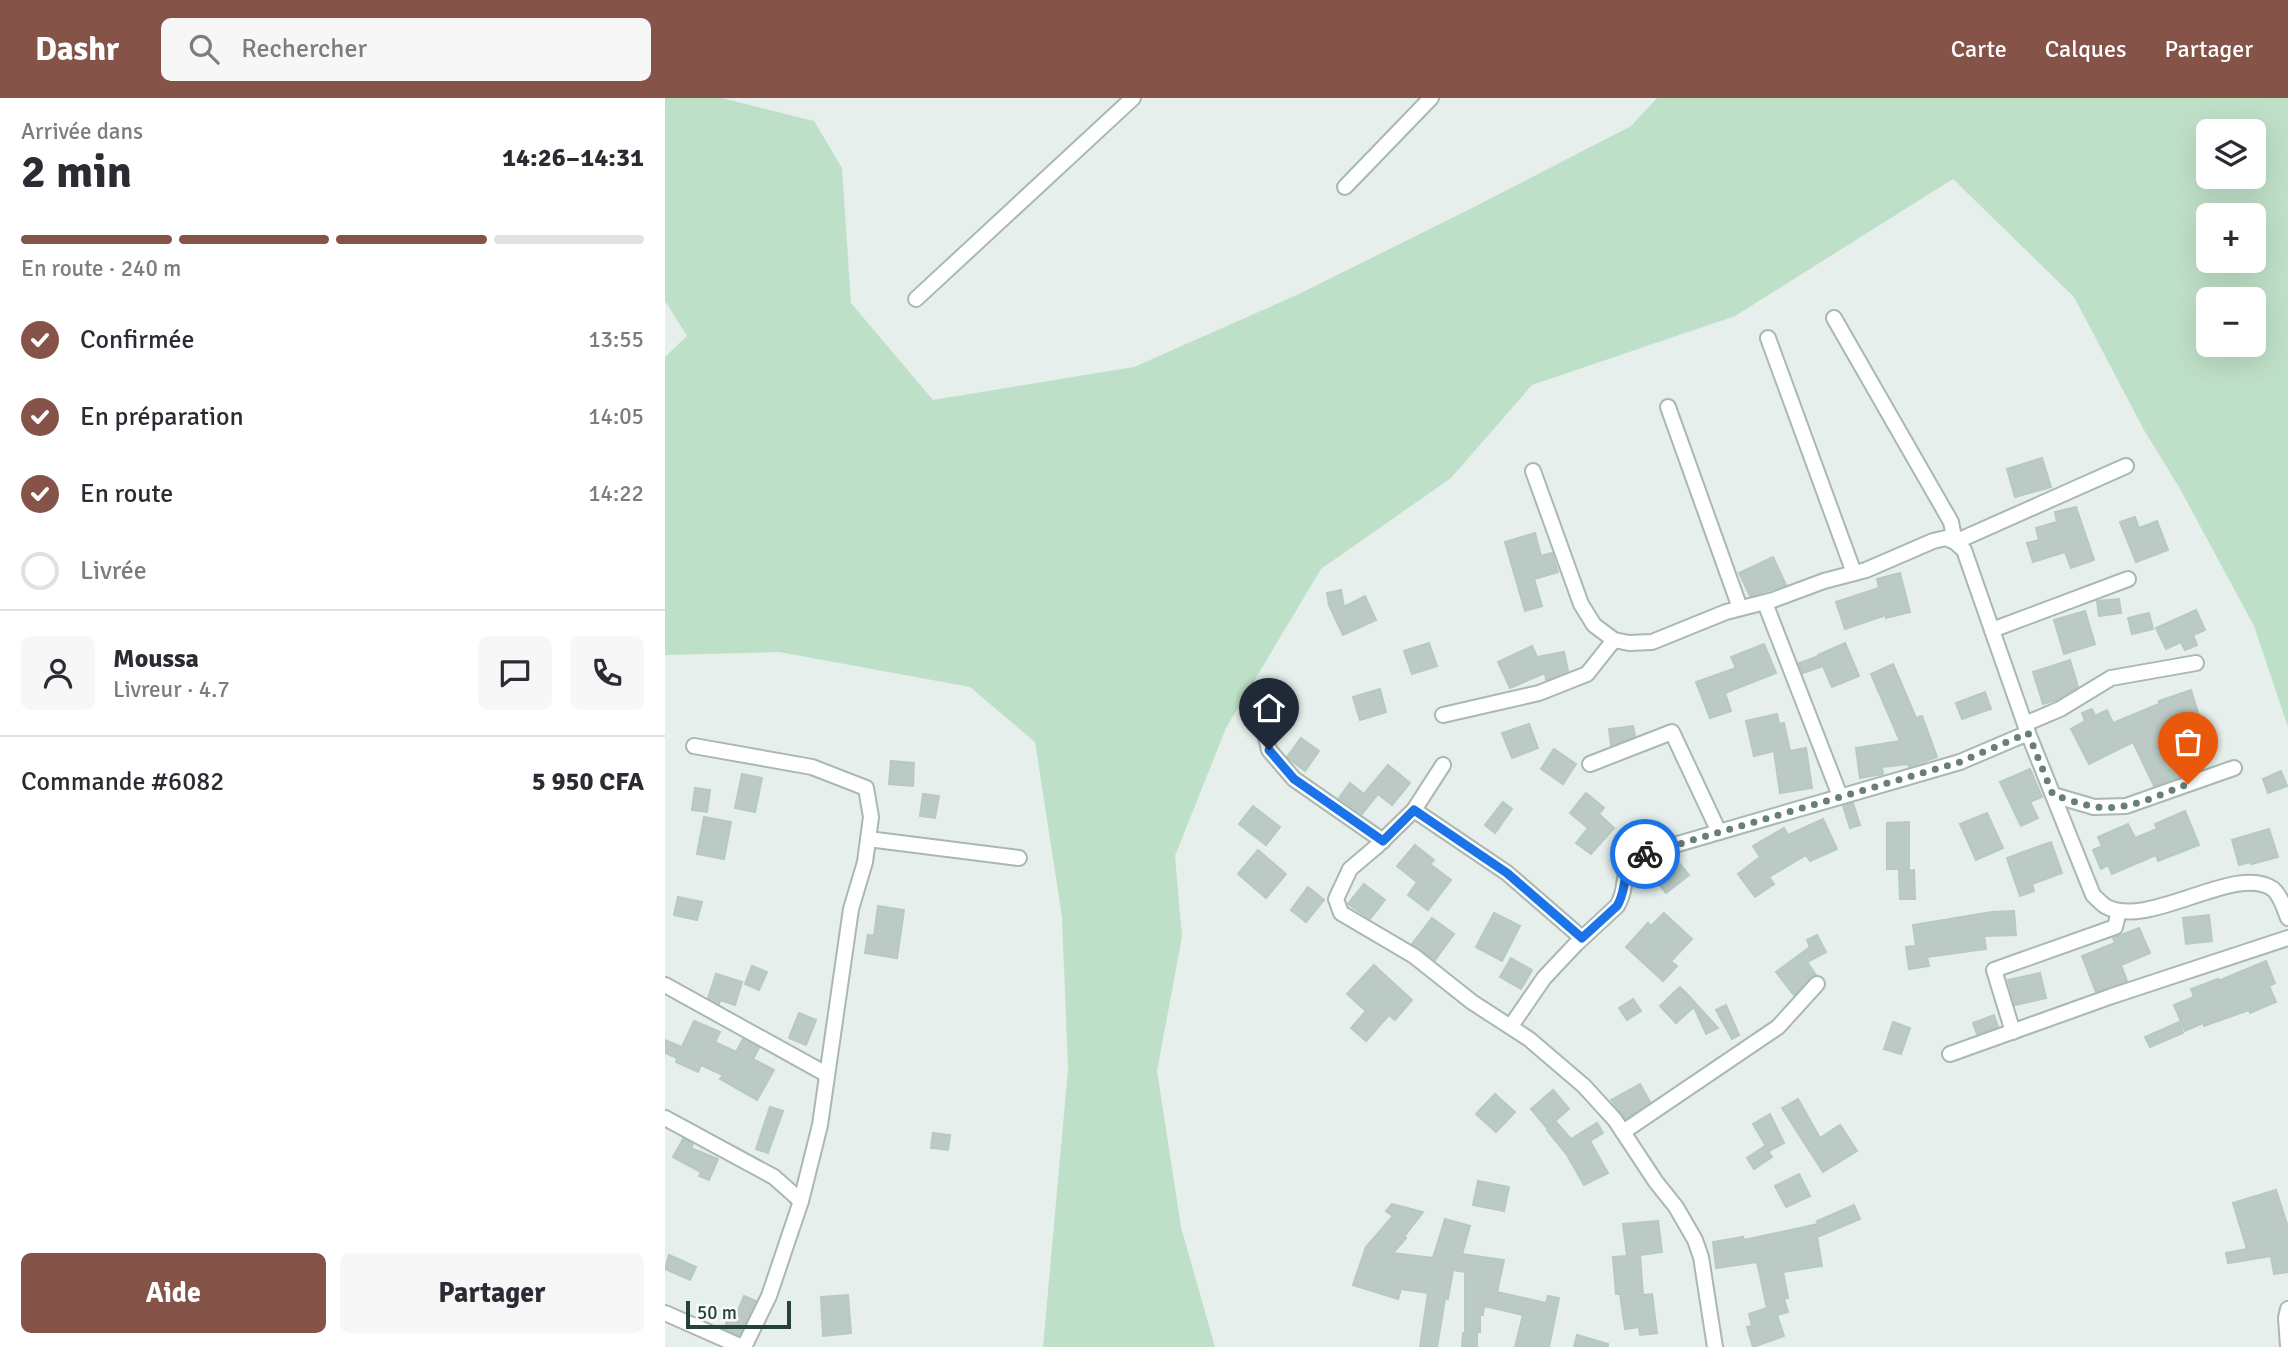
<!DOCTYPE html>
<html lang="fr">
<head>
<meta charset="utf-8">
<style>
	:root { --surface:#fff; --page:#f7f7f7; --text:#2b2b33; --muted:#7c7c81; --line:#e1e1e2; --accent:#855347 }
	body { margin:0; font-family:Signika,sans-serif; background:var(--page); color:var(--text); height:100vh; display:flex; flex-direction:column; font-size:26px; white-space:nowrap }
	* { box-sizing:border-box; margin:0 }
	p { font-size:23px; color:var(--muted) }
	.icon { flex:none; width:38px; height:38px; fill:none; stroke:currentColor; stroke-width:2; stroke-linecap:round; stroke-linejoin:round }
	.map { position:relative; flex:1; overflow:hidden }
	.details { display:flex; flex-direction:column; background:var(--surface); width:665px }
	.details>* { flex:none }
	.fabs { position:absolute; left:1531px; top:21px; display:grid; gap:14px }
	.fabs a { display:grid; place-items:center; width:70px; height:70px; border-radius:10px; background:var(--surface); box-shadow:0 7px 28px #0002; font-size:35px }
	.scale { position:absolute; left:21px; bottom:18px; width:105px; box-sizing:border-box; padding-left:7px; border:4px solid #24423a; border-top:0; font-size:19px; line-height:24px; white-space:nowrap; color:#24423a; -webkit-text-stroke:5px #f7fbf9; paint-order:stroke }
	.pin { position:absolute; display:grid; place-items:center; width:60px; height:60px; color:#fff; margin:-72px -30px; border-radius:50% 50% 50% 0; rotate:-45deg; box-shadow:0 0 7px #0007 }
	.pin .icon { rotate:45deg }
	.courier { position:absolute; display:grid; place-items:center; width:70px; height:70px; margin:-35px; border:5px solid #1a73e8; border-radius:50%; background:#fff; color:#222; box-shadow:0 2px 9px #0007 }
	.head em { font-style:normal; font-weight:700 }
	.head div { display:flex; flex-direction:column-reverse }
	.head { display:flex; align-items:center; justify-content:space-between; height:119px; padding:0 21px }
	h1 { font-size:46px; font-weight:700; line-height:52px }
	.bar { display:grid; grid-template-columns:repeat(4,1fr); gap:10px 7px; align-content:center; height:84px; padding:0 21px }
	.bar i { height:9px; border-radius:5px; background:var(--line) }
	.bar .on { background:var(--accent) }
	.bar p { grid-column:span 4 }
	.line { display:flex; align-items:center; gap:18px; padding:0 21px; border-top:2px solid var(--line) }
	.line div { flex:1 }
	.round { display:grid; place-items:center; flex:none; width:74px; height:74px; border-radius:10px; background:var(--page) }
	ol { padding:0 21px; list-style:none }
	li { display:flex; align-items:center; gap:21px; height:77px }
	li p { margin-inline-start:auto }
	li .icon { padding:7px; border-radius:50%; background:var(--accent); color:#fff; stroke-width:4 }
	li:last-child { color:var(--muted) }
	li i { width:38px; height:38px; border:4px solid var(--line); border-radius:50% }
	.button { display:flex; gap:14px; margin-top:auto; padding:14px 21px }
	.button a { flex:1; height:80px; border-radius:10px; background:var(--accent); color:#fff; font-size:28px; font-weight:700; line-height:80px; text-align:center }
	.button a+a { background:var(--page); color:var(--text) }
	header { display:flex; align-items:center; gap:42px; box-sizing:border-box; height:98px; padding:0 35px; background:var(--accent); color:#fff }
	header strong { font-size:33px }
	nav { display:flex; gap:38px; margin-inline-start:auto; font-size:24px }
	.search { width:490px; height:63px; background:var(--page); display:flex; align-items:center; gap:18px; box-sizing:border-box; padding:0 24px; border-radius:10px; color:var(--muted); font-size:26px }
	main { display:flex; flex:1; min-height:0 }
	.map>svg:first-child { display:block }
	.green { fill:#bfe0c8; fill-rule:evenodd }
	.building { fill:#bbcac4; stroke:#b8c9c2; stroke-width:2 }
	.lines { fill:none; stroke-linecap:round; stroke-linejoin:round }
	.street-casing { stroke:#a8b8b2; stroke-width:18 }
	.street { stroke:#fff; stroke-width:14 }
	.done { stroke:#687f78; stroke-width:7; stroke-dasharray:0 12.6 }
	.route { stroke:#1a73e8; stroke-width:9 }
</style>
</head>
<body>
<header>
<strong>Dashr</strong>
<div class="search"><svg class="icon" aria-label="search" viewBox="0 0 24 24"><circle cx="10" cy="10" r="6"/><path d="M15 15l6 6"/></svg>Rechercher</div>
<nav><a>Carte</a><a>Calques</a><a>Partager</a></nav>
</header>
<main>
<section class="details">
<div class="head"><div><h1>2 min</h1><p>Arrivée dans</p></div><em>14:26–14:31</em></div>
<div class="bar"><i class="on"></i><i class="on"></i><i class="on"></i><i></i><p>En route · 240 m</p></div>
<ol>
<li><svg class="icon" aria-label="check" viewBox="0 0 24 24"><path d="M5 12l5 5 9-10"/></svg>Confirmée<p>13:55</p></li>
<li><svg class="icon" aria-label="check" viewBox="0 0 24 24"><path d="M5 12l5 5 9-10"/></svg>En préparation<p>14:05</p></li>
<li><svg class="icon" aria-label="check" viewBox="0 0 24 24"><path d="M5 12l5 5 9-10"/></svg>En route<p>14:22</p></li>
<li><i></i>Livrée</li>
</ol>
<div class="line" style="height:126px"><a class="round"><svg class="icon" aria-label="person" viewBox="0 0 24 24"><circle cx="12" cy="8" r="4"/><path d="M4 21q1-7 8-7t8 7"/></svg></a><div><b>Moussa</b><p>Livreur · 4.7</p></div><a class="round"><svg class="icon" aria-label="chat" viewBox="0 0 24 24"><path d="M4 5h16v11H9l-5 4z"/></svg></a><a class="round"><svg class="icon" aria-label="phone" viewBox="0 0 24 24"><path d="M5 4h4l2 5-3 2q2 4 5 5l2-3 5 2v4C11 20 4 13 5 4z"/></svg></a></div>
<div class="line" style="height:91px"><div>Commande #6082</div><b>5 950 CFA</b></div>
<div class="button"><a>Aide</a><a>Partager</a></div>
</section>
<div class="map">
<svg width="1623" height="1249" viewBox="0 0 1623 1249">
	<rect width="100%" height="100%" fill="#e6efeb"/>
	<path class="green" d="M0,0H57L149,23L177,70L186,205L268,302L469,269L634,196L807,110L966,28L992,0H1623V629L1589,528L1514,389L1479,332L1409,199L1288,81L1070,218L867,287L786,380L656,471L561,630L510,758L517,839L492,973L516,1129L550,1249H378L403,971L397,819L370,644L305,589L114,554L0,557V259L22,238L0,203ZM1544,33H1589V79H1544ZM1544,117H1589V163H1544ZM1544,201H1589V247H1544Z"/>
	<g class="building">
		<polygon points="1377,360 1386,389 1350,399 1342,371"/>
		<polygon points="1411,409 1429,462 1406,470 1400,454 1368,464 1362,445 1374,442 1371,430 1392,424 1390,414"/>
		<polygon points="1470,419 1474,430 1492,423 1503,452 1471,464 1455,424"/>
		<polygon points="870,435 876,458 887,455 893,474 869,481 877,508 860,513 840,444"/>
		<polygon points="1108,459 1121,487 1085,498 1074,475"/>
		<polygon points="1235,475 1245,514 1221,520 1221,517 1180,531 1171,504 1214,490 1212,481"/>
		<polygon points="676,492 679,509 700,498 711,522 678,537 664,507 662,495"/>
		<polygon points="1454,501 1456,515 1434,518 1432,503"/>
		<polygon points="1531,512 1540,532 1528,537 1532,547 1520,552 1516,544 1501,551 1491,530"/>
		<polygon points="1420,513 1430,546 1399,556 1389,522"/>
		<polygon points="1484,515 1488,531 1467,536 1463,520"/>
		<polygon points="764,545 772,568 747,576 739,553"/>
		<polygon points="1180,545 1194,578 1167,589 1158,568 1138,575 1134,565 1154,558 1153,557"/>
		<polygon points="1099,546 1111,575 1060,595 1066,613 1045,620 1031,584 1071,570 1066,559"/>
		<polygon points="867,548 872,559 899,554 903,573 881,582 880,575 845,590 833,564"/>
		<polygon points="1405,562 1413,589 1391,602 1378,606 1368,574"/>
		<polygon points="1228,566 1251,620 1257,618 1272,659 1244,669 1243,666 1217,669 1218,676 1195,680 1191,650 1235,643 1206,576"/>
		<polygon points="715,591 721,614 695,622 688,599"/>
		<polygon points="1526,592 1545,653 1510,663 1517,678 1489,688 1468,644 1424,666 1406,631 1420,623 1417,615 1427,611 1430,618 1442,612 1448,625 1494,606 1494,603"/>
		<polygon points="1320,594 1326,611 1297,621 1291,605"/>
		<polygon points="1112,616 1114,626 1119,625 1125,653 1141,650 1147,690 1115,695 1109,653 1089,658 1081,623"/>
		<polygon points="864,626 873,650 847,660 837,635"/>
		<polygon points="968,628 970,638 946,647 944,631"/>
		<polygon points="636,640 654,653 640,673 622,659"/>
		<polygon points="889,651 911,666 898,686 876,671"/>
		<polygon points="226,663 249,665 248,688 224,686"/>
		<polygon points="723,667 745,685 727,707 713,696 697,716 674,700 685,685 699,696"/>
		<polygon points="1365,671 1377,699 1365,704 1373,720 1356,728 1335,684"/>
		<polygon points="1616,673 1622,688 1603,695 1598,681"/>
		<polygon points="77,676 97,680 90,714 70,710"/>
		<polygon points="30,690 45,692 42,714 27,712"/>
		<polygon points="921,695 939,710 934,716 949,730 926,756 911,745 923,730 905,715"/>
		<polygon points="258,696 274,698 270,720 255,718"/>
		<polygon points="838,704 847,711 830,735 820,727"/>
		<polygon points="1188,705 1195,727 1185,730 1178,708"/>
		<polygon points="588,708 615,729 601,747 574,726"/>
		<polygon points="1520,713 1534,747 1493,763 1491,757 1447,776 1443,767 1436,771 1428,752 1437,748 1433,739 1463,726 1470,740 1492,731 1490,726"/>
		<polygon points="1322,715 1338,750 1311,762 1295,726"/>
		<polygon points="39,719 66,724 59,761 32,756"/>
		<polygon points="1158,721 1172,751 1145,763 1141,757 1104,779 1109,786 1090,799 1073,776 1095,759 1088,748 1119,730 1123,737"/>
		<polygon points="1244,724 1244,771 1222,771 1222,725"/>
		<polygon points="1604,731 1613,759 1586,766 1585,764 1574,767 1567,742"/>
		<polygon points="1386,744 1397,775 1367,786 1369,793 1355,798 1342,760"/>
		<polygon points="750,747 769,762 765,766 786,782 763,812 743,797 752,784 732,768"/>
		<polygon points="593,752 621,776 601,800 573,776"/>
		<polygon points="1008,757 1024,777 1001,795 985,775"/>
		<polygon points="1249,772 1250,801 1235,801 1234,773"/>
		<polygon points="699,786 720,802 705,821 683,806"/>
		<polygon points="643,789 659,802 641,824 626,812"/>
		<polygon points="13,799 37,804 32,822 9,817"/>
		<polygon points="213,808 239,812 232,860 200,855 203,837 209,838"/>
		<polygon points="1349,813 1351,837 1319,838 1321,851 1262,859 1264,868 1244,871 1241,849 1251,848 1248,827 1327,814"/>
		<polygon points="829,815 855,828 837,863 811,849"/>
		<polygon points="999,815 1027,841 1006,863 1012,868 998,883 961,849 983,825 986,828"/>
		<polygon points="1544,817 1547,843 1521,846 1518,820"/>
		<polygon points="767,820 789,836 770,862 747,846"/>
		<polygon points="1474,830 1485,855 1456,867 1462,883 1431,894 1417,858 1450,845 1448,840"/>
		<polygon points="1152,837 1161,854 1142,864 1151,877 1145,880 1129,897 1111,874 1145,849 1142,842"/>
		<polygon points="846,860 867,872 856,891 835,879"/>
		<polygon points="1601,863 1610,885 1604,888 1611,904 1585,915 1584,912 1539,928 1538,925 1520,933 1509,907 1529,899 1526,891 1553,881 1553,883"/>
		<polygon points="709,867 747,902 730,922 724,917 701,943 686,930 701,913 682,896"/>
		<polygon points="87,868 102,874 94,892 80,886"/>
		<polygon points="1375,875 1381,900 1350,907 1343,882"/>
		<polygon points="51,876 77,884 70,907 55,902 54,906 43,900"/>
		<polygon points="1015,889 1022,896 1053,930 1041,936 1029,909 1011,925 995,908"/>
		<polygon points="968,901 976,913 962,922 954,910"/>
		<polygon points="1061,907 1074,937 1067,941 1051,912"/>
		<polygon points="134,915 151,922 141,947 124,940"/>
		<polygon points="1329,917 1333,929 1312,936 1308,925"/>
		<polygon points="29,923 55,934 50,944 71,954 78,941 94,950 88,961 109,972 92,1002 55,981 58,977 36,967 33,974 11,964 12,960 0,955 0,942 17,949"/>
		<polygon points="1228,924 1245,930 1236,956 1219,951"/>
		<polygon points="1514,924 1518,935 1485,949 1480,939"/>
		<polygon points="975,986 985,1004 961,1021 946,1002"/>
		<polygon points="888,992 904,1011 882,1030 866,1011"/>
		<polygon points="830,996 850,1014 831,1034 811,1016"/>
		<polygon points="1133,1001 1155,1040 1175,1027 1192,1053 1158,1074 1117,1010"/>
		<polygon points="105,1009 118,1013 103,1055 91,1051"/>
		<polygon points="1105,1016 1119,1045 1104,1053 1088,1026"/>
		<polygon points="891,1024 906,1041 932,1025 938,1035 925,1043 943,1075 919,1087 902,1057 882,1032"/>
		<polygon points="268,1035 285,1037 283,1052 266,1050"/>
		<polygon points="18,1041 28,1046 26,1050 53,1061 44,1082 34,1078 36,1074 8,1059"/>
		<polygon points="1100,1048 1107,1059 1089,1071 1082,1060"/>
		<polygon points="1134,1076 1145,1098 1121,1109 1110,1088"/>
		<polygon points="813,1083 844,1089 839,1113 808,1107"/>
		<polygon points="1611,1092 1623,1129 1623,1174 1609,1176 1606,1158 1563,1165 1561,1155 1582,1151 1568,1105"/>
		<polygon points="727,1106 758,1114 739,1139 741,1140 728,1155 768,1160 780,1121 805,1128 797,1156 839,1162 832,1194 881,1205 883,1198 894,1200 884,1249 850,1249 858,1217 819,1208 818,1217 815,1217 815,1234 812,1234 812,1249 797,1249 798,1235 800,1235 800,1174 788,1172 783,1201 780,1201 772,1249 755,1249 763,1195 736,1191 733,1201 688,1187 701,1149 728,1118 721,1113"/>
		<polygon points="1189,1107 1195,1121 1152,1139 1157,1168 1118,1174 1123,1200 1119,1201 1123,1214 1112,1217 1119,1238 1088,1249 1082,1229 1087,1228 1084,1216 1102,1210 1092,1164 1051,1170 1048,1144 1078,1139 1079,1142 1153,1126 1152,1123"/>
		<polygon points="993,1123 997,1154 975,1157 978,1197 987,1196 992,1235 975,1237 974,1229 960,1231 955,1196 951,1196 948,1159 962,1158 958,1126"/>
		<polygon points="4,1157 31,1169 25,1182 0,1171"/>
		<polygon points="183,1197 186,1235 158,1238 156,1199"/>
		<polygon points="79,1198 91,1203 74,1237 59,1231 64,1218 70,1220"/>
		<polygon points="912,1237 943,1246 943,1249 909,1249"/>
	</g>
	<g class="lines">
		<defs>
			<g id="street">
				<polyline points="680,89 766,0"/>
				<polyline points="251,201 468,0"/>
				<polyline points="1169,220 1286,424 1290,444 1461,368"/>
				<polyline points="1103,240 1189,475"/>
				<polyline points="1003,309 1075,510"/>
				<path d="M868,373L916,506L929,527L949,542L964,545L987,544L1061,514L1108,502L1159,483L1201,472L1268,443L1281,440L1290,444L1299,452L1363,635L1428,797C1432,801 1436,805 1440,808C1483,833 1571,764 1608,791C1616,798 1619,810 1623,820"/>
				<polyline points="1100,505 1175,698"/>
				<polyline points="1327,532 1463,481"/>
				<polyline points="619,607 600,635 604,652 629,681 718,743"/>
				<polyline points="778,617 874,595 922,576 949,542"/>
				<polyline points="1360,626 1395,611 1446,580 1531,565"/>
				<polyline points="29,648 147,669 201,690 206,719 200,764 186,811 155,1027 136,1103 104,1198 79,1249"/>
				<polyline points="925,666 1007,634 1054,734"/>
				<polyline points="778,667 749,712 711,749 685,771 671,801 676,815 749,858 807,904 864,941 919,988 950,1022 991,1084 1011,1109 1030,1142 1036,1159 1050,1249"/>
				<polyline points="1388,697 1429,709 1461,708 1569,670"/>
				<polyline points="749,712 842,775 917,840"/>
				<polyline points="203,741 354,760"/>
				<polyline points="0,887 161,976"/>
				<path d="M846,928L879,880L911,846L952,808C965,788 952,776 975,757L1295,664L1363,635"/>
				<polyline points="1348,934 1329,872 1450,829 1454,813"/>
				<polyline points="1285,956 1447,898 1623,840"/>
				<polyline points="0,1020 109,1079 136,1103"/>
				<polyline points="958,1034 1113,929 1152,886"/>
				<polyline points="1623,1211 1621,1220 1623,1248"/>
				<polyline points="0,1215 77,1249"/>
			</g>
		</defs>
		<use href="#street" class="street-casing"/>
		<use href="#street" class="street"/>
	</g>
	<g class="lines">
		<path class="done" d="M980,756L1295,664L1363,635L1388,697C1402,701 1417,707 1432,709C1463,713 1494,697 1523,686"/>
		<path class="route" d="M604,652L629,681L718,743L749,712L842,775L917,840L952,808C964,790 954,765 980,756"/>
	</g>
</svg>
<div class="fabs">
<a><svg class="icon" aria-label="layers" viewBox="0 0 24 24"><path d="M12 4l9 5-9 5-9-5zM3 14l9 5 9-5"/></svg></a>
<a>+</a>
<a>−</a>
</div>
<div class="scale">50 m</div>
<div class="pin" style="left:1523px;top:686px;background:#ea580c"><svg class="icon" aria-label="bag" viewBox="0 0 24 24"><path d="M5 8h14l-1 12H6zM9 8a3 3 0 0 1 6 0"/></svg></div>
<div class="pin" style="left:604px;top:652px;background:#1f2937"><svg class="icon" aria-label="home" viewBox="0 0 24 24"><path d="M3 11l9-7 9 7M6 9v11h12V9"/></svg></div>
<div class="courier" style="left:980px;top:756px"><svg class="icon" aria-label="bike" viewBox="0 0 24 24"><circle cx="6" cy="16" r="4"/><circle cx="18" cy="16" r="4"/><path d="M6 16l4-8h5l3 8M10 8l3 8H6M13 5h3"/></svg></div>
</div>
</main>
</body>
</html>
